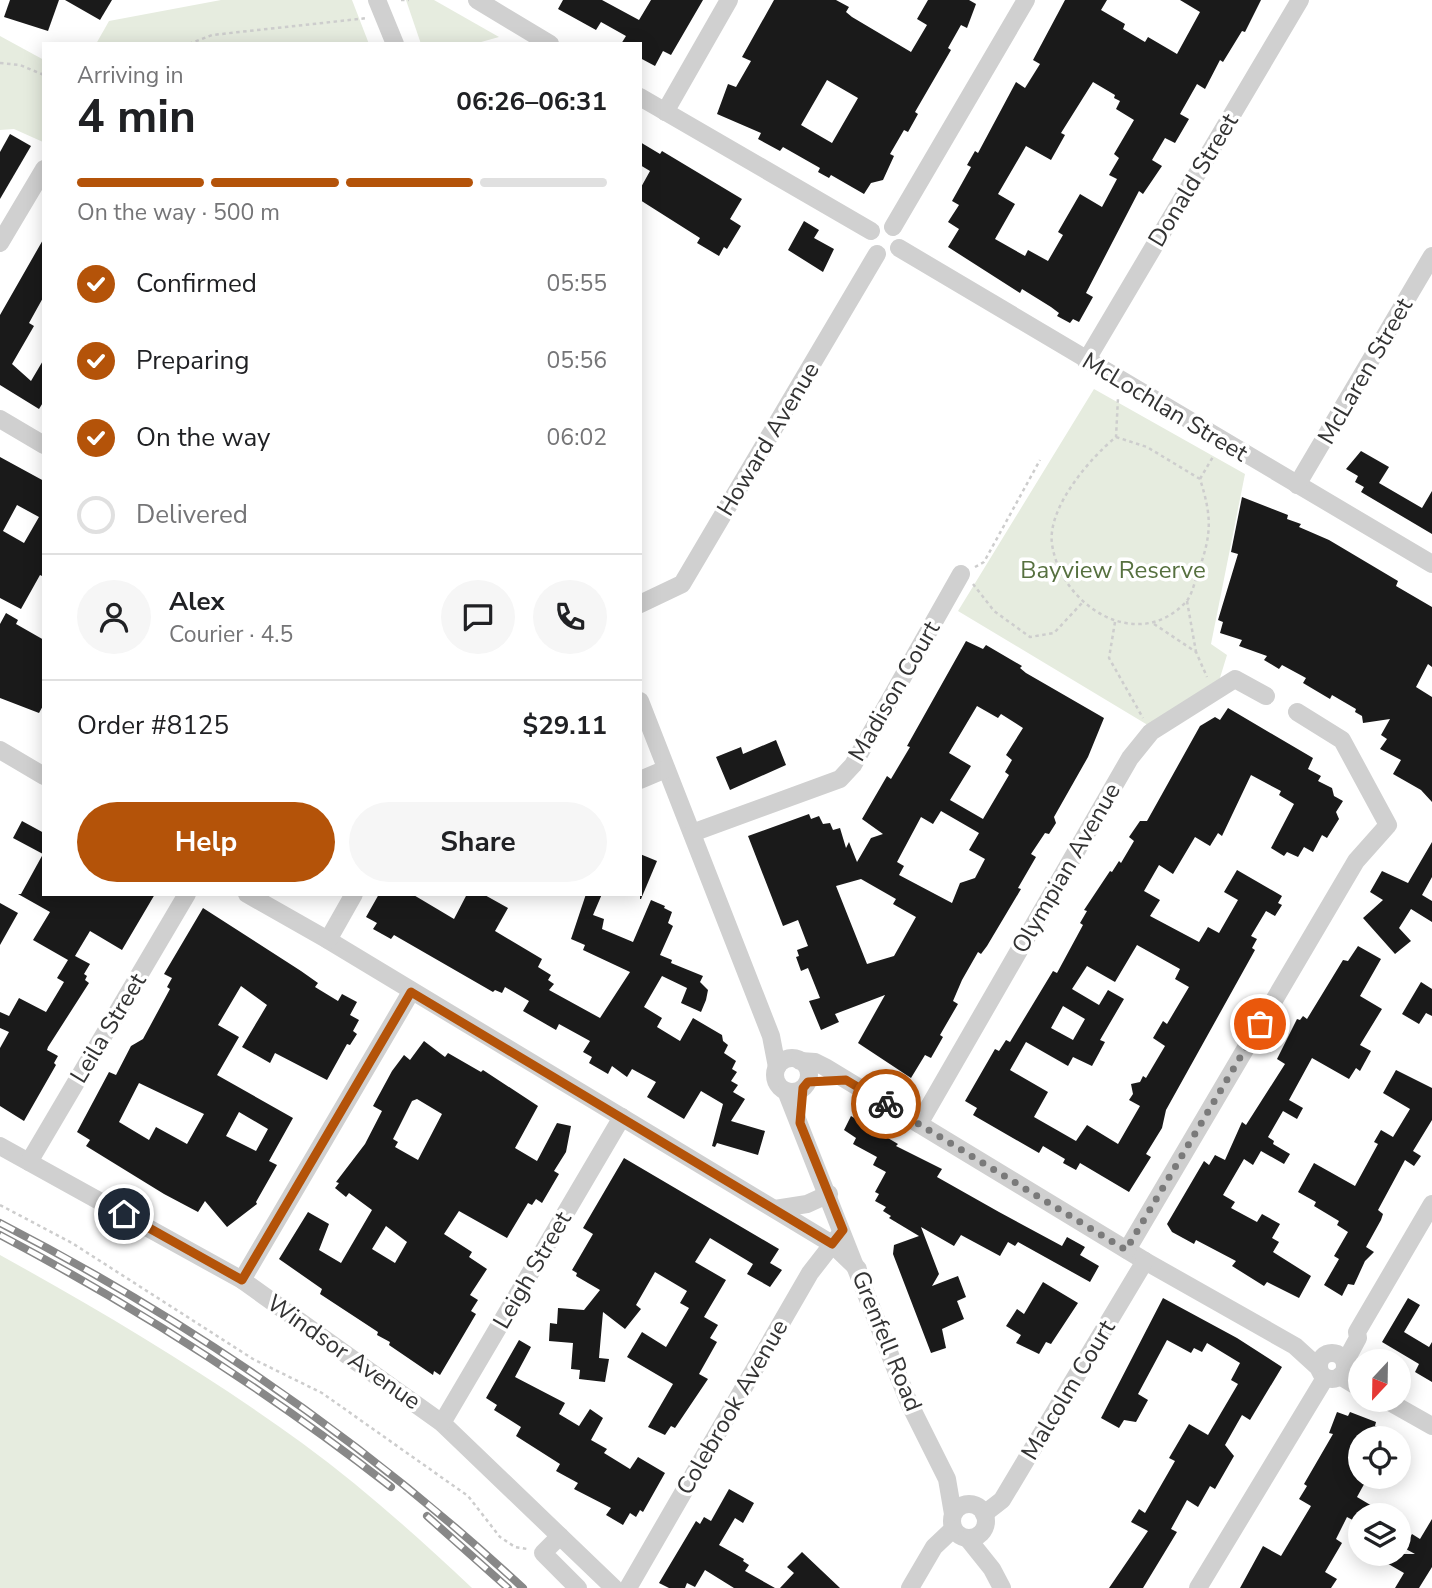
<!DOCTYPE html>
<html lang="en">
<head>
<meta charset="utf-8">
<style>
	:root { --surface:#fff; --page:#f6f6f6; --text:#202124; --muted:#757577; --line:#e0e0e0; --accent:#b45309 }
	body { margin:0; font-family:"Nunito Sans",sans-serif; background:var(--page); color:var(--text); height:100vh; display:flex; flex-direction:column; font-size:26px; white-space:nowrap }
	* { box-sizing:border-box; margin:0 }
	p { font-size:23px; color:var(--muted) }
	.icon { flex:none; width:38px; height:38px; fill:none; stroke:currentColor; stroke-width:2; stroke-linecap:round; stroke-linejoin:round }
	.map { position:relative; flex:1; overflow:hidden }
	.drawer { position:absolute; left:42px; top:42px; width:600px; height:854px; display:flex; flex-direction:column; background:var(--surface); border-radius:0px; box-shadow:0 4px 18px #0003 }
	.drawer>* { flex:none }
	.needle { width:46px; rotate:202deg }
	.buttons { position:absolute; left:1348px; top:1349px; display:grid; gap:14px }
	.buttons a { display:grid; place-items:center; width:63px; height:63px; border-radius:50%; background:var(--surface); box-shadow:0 4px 18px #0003; font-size:35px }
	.pin { position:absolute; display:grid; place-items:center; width:60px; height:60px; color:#fff; margin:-30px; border:4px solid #fff; border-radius:50%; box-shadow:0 2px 7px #0007 }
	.courier { position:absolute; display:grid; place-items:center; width:70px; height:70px; margin:-35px; border:5px solid #b45309; border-radius:50%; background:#fff; color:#222; box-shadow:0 2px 9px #0007 }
	.headline em { font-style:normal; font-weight:700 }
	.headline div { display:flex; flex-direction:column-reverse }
	.headline { display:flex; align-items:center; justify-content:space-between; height:119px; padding:0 35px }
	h1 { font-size:46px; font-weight:700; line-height:52px }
	.bar { display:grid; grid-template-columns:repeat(4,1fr); gap:10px 7px; align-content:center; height:84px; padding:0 35px }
	.bar i { height:9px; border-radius:5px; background:var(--line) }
	.bar .selected { background:var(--accent) }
	.bar p { grid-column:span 4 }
	.line { display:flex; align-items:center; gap:18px; padding:0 35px; border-top:2px solid var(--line) }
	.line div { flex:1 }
	.round { display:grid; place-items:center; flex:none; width:74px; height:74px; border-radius:37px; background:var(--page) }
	ol { padding:0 35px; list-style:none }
	li { display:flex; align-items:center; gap:21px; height:77px }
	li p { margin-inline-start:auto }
	li .icon { padding:7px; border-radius:50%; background:var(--accent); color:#fff; stroke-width:4 }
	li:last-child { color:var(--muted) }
	li i { width:38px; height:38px; border:4px solid var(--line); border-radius:50% }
	.primary-button { display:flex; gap:14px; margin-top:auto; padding:14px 35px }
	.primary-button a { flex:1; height:80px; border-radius:42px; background:var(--accent); color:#fff; font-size:28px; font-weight:700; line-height:80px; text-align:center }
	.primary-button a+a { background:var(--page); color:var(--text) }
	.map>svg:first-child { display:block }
	.green { fill:#e6ecdf }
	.building { fill:#1a1a1a; fill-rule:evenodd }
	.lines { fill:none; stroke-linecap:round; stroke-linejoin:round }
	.path { stroke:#cdcdcd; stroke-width:2.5; stroke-dasharray:3.5 3.5; stroke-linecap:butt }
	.minor { stroke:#d0d0d0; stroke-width:18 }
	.rail-casing { stroke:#888; stroke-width:8 }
	.rail { stroke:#fff; stroke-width:5; stroke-dasharray:16; stroke-linecap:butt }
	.done { stroke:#7a7a7a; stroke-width:7; stroke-dasharray:0 12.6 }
	.route { stroke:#b45309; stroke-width:9 }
	.labels { text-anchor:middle; stroke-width:7; stroke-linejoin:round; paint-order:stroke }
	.street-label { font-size:24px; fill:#333; stroke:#fff }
	.park-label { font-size:24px; fill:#56703f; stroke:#fff }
</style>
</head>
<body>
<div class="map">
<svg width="1432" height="1588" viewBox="0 0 1432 1588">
	<rect width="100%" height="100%" fill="#fff"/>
	<g class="green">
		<polygon points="221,0 352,0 369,44 96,44 109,21"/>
		<polygon points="406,0 434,0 499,37 474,44 421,44"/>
		<polygon points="0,36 44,60 43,142 14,129 0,130"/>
		<polygon points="1094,389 1245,474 1211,644 1227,655 1219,681 1151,727 958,611"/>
		<path d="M0,1255C103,1312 207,1374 302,1443C362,1487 418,1537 472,1588H0Z"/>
	</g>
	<g class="building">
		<polygon points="10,0 59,0 48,31 4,17"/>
		<polygon points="65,0 112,0 100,20"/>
		<polygon points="563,0 602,0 639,20 651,0 703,0 671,55 663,51 655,66 640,58 640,44 621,44 626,36 601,22 596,30 558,9"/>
		<path d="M774,0H836L849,7L846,12L852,17L911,52L927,25L917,19L928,0H969L976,4L967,28L961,25L948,48L951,50L915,112L918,114L908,132L904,130L890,154L894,156L883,180L871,183L864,194L831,175L829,178L818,172L820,168L783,147L780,151L758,139L761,133L717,114L728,84L736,87L751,61L742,57ZM827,80L858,98L832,143L801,125Z"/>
		<path d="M1065,0H1107L1101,10L1125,24L1123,29L1145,42L1148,37L1177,54L1200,12L1180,0H1261L1245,32L1242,31L1223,62L1220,60L1205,89L1197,84L1180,114L1189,119L1175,143L1165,138L1152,160L1162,166L1143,194L1139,191L1086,293L1093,297L1079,322L1073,319L1070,323L1057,316L1059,313L1051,307L1022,289L1020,293L948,247L959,229L948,222L959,205L952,201L971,167L967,165L975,151L978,153L1016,82L1025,88L1040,64L1033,60ZM1093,82L1115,95L1114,98L1120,101L1116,109L1134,120L1114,154L1119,158L1109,175L1117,179L1102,207L1080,194L1058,232L1063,235L1048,261L1028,250L1025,256L995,239L1015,204L998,194L1026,146L1051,160L1065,135L1061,133Z"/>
		<polygon points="10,134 31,146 0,199 0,152"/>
		<polygon points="640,142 660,154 662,151 742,199 730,219 741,226 727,249 724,247 719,256 697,243 700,238 640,200 640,189 650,171 640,165"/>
		<polygon points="804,221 819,230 814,238 834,249 823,272 788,250"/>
		<polygon points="44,238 44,296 29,323 34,326 12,364 31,381 44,359 44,401 39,409 0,385 0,315"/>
		<polygon points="1361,451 1389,467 1379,483 1422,508 1432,491 1432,534 1361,492 1364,487 1355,482 1358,476 1346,469"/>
		<path d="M0,457L44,481V577L40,575L21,609L0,598ZM17,505L39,517L24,543L3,531Z"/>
		<polygon points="1242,497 1288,515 1287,519 1301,524 1299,527 1329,540 1398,581 1396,586 1432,607 1432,667 1428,664 1416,687 1432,697 1432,802 1421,790 1393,774 1401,760 1380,749 1387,739 1381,735 1390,719 1363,723 1362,716 1355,712 1356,709 1332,695 1330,699 1303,683 1306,678 1282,665 1279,669 1264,660 1267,656 1239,646 1242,640 1220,633 1223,622 1218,620 1238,554 1231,552"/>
		<polygon points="6,613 18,620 16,624 44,640 44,704 39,713 0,698 0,624"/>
		<path d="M966,641L983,649L986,645L1022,666L1020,668L1026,673L1104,718L1088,757L1054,817L1056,823L1049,834L1045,833L1031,854L1036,857L1018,888L1021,889L987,946L981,954L978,952L962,980L953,1001L958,1004L940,1035L943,1037L931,1058L925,1055L911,1078L858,1043L885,995L835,1014L839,1022L821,1030L809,1001L820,998L808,968L801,971L796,957L799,956L797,950L808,946L798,920L783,926L748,836L809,814L811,819L819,816L823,824L830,823L833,830L840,828L846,848L849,842L857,862L871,838L883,834L862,819L887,776L891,779L910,747L907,746ZM977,706L998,718L1001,714L1023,728L1006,755L1012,760L1005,772L1009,775L983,819L950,800L971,766L949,753ZM941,811L979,833L969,850L985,859L975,878L960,883L952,903L899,875L904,866L897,862L921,817L933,824ZM861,879L896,899L893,904L916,917L894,956L867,964L836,886Z"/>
		<path d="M1228,708L1313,758L1308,769L1321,776L1318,781L1332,788L1334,796L1343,801L1336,812L1339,819L1327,838L1322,835L1313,852L1304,847L1298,857L1287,852L1284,856L1271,848L1294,804L1279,795L1281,791L1251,775L1222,836L1218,833L1210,846L1195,837L1173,874L1159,865L1144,891L1160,900L1150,916L1199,942L1208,927L1219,933L1238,900L1224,892L1237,870L1282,896L1278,903L1282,905L1275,916L1266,911L1251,936L1257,939L1252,948L1255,950L1166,1110L1162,1128L1146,1154L1151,1157L1129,1192L1080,1163L1076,1170L1063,1163L1065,1159L1043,1146L1039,1153L973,1115L977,1108L965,1101L995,1049L999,1051L1006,1040L1010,1042L1053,971L1057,973L1083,925L1080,923L1087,911L1084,910L1110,871L1112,872L1119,861L1121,863L1134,841L1129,837L1140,821H1147L1200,726L1215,717L1220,720ZM1137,945L1180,969L1175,979L1189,987L1167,1024L1163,1021L1153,1038L1165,1046L1146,1078L1143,1076L1140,1082L1131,1084L1133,1094L1129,1100L1140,1106L1118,1144L1087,1125L1076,1141L1034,1117L1048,1092L1010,1070L1026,1042L1068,1066L1073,1057L1092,1066L1105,1042L1100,1040L1124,999L1108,990L1099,1005L1072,989L1087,966L1115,982ZM1063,1006L1085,1019L1073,1040L1051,1028Z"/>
		<polygon points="776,740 786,765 730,790 716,757 741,747 743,754"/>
		<polygon points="22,821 44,833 44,894 155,894 122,950 90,931 75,956 90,964 84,974 87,976 85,980 89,983 48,1047 47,1050 58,1056 54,1063 56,1065 24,1121 0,1106 0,1048 9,1032 0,1028 0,1012 9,1016 19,998 46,1012 64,982 57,978 68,960 33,940 50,912 18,894 21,894 43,854 13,838"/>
		<polygon points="1432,842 1432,877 1422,895 1432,901 1432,922 1411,909 1399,928 1411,941 1395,954 1363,918 1383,900 1370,892 1382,871 1408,883"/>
		<polygon points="640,854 657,861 641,899 640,899"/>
		<polygon points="379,894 412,894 454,919 467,894 483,894 508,908 495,931 542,959 538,967 551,975 548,980 554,984 549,990 600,1018 630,972 583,950 585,945 571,939 586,894 602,894 593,915 604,919 602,929 633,942 651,900 665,906 664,908 672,912 668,923 673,926 660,955 672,960 671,963 703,976 700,982 708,990 706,1000 701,1012 681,1003 687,988 662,976 644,1007 662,1018 657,1027 680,1041 693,1018 722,1035 723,1041 728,1045 724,1053 736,1061 732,1069 737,1072 731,1081 738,1085 733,1092 745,1099 731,1121 765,1131 758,1155 717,1143 715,1147 712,1146 723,1104 701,1091 684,1119 647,1097 656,1082 632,1069 627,1077 612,1066 608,1074 589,1063 592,1057 583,1052 590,1041 559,1024 556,1030 523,1011 529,1001 505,987 502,993 495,990 493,992 394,935 391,939 373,929 377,923 366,917"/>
		<polygon points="0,903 18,913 0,945"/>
		<path d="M203,908L301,971L318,983L315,987L338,1001L342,994L357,1002L350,1015L359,1020L353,1031L357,1034L350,1045L347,1044L327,1080L275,1053L270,1063L242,1047L267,1005L241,986L218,1025L239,1037L217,1075L293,1118L269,1161L277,1165L256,1202L257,1204L227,1227L205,1201L198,1212L164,1194L86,1146L90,1140L77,1132L109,1072L116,1075L131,1046L143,1039L170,989L167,987L172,978L164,974ZM139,1083L204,1114L187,1144L156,1127L149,1140L119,1122ZM239,1112L268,1129L256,1151L226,1136Z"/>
		<polygon points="1358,946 1381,959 1360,996 1382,1009 1360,1045 1371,1051 1360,1071 1356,1068 1349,1079 1312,1058 1289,1100 1303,1108 1297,1119 1283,1111 1268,1137 1274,1141 1273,1144 1290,1154 1284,1164 1261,1151 1253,1165 1244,1159 1223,1195 1235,1202 1231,1208 1257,1222 1262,1214 1280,1224 1272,1238 1279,1242 1273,1252 1311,1276 1299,1298 1267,1282 1264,1286 1232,1266 1236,1261 1196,1240 1194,1244 1172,1232 1167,1224 1204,1161 1209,1165 1215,1155 1225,1160 1242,1122 1246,1125 1285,1064 1277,1059 1297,1019 1300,1020 1303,1016 1307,1019 1343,960 1348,961"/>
		<polygon points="1421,982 1432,989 1432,1016 1426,1013 1419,1024 1402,1014"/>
		<path d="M424,1041L445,1057L448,1053L481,1072L483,1070L538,1106L515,1148L537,1161L557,1123L571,1126L566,1152L554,1171L559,1174L542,1203L536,1199L532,1205L528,1203L507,1238L459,1211L444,1234L472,1252L469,1257L487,1269L470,1295L478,1300L471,1311L476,1314L440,1375L434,1371L433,1375L389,1345L390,1342L377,1335L378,1332L320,1294L322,1289L279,1259L308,1212L329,1224L319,1250L341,1263L372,1210L349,1193L346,1197L335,1188L339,1183L336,1182L365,1144L382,1111L373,1106L392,1071L404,1055L410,1060ZM417,1099L442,1114L418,1160L395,1147L398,1142L393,1139L412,1101ZM386,1226L407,1242L395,1263L372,1249Z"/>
		<polygon points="1396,1070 1432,1088 1432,1120 1413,1151 1421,1156 1414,1166 1405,1160 1378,1210 1383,1214 1381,1220 1366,1247 1374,1252 1365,1261 1354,1285 1348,1284 1342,1296 1324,1285 1339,1259 1334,1256 1348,1232 1337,1225 1339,1221 1314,1206 1316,1202 1298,1192 1314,1163 1355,1186 1378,1144 1374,1142 1381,1130 1393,1137 1410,1109 1383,1093"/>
		<polygon points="851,1116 898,1144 896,1146 942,1169 937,1177 999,1212 1062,1246 1067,1237 1085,1247 1080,1255 1099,1266 1090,1282 1018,1242 1015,1246 1008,1242 1000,1256 961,1235 954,1246 921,1227 939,1274 932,1286 958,1276 966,1297 957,1301 964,1319 942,1329 946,1348 931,1353 893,1254 894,1245 919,1236 889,1218 891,1216 883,1211 886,1207 875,1201 879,1194 875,1192 886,1172 873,1165 877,1157 853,1144 856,1138 844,1130"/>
		<polygon points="624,1158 779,1249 770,1263 782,1270 770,1287 747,1274 753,1264 710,1238 695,1262 726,1280 704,1317 718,1325 710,1338 717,1342 699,1374 708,1379 675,1428 671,1426 665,1435 648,1427 673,1384 627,1357 642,1332 666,1347 689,1308 680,1303 687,1291 655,1272 636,1305 641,1309 625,1329 603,1312 599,1358 609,1359 605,1382 579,1379 580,1370 571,1369 573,1343 549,1341 550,1323 557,1324 558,1308 584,1310 600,1290 576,1276 577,1273 572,1270 593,1234 583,1228"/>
		<polygon points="1043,1282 1078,1303 1051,1344 1046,1342 1039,1354 1016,1343 1021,1335 1006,1326 1017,1309 1024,1314"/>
		<polygon points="1163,1298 1237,1338 1282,1367 1250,1420 1242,1415 1225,1445 1234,1456 1215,1489 1210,1486 1198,1507 1187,1500 1171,1529 1177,1532 1143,1588 1109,1588 1148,1531 1131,1522 1139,1509 1145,1513 1175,1461 1169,1458 1189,1424 1208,1435 1238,1384 1231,1380 1240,1363 1207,1343 1202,1352 1194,1348 1191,1353 1167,1340 1138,1394 1148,1400 1136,1422 1124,1420 1119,1428 1101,1418"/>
		<polygon points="1408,1298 1420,1305 1404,1332 1429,1347 1432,1342 1432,1382 1415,1372 1419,1364 1382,1342"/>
		<polygon points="519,1340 531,1347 515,1377 565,1403 559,1414 579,1426 590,1409 603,1418 591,1440 607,1449 604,1453 630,1469 638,1457 665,1473 643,1512 640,1510 636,1517 630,1513 623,1525 606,1515 611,1508 574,1489 578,1483 556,1471 560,1464 516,1436 521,1427 494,1410 497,1405 486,1398"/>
		<polygon points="1337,1412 1348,1416 1350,1412 1376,1422 1375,1426 1380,1428 1376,1438 1360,1438 1360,1477 1368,1477 1357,1497 1389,1516 1360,1516 1360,1524 1347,1517 1336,1539 1342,1543 1325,1572 1337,1579 1331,1588 1240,1588 1263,1546 1281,1556 1311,1506 1299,1499 1307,1486 1304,1484 1333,1434 1329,1433"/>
		<polygon points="729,1489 754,1503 743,1523 735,1518 719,1545 744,1559 743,1561 749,1565 745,1571 775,1588 734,1588 705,1570 695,1587 687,1583 685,1588 669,1588 659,1583 696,1521 700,1524 704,1517 711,1521"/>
		<polygon points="1432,1519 1432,1567 1419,1588 1395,1588 1404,1573 1371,1554 1415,1554 1404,1548 1412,1534 1420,1539"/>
		<polygon points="802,1552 840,1588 780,1588 794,1573 787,1567"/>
	</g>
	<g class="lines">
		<g class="path">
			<polyline points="401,0 409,0"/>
			<polyline points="189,44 212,35 368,18"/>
			<polyline points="0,63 20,65 44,75"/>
			<path d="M1116,437L1147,447L1200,479C1212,517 1212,534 1198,572C1195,581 1192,595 1186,602C1137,654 1061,606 1052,544C1047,508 1090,458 1116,437L1118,398"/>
			<polyline points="1200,479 1214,455"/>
			<polyline points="975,567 984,562 1040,460"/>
			<polyline points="973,584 994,611 1030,637 1054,633 1082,603"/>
			<polyline points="1187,601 1196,652"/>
			<polyline points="1115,622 1109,658 1143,718"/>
			<polyline points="1154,624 1196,652 1207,677"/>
			<polyline points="0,1205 72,1243 253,1359 322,1393 468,1496 500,1537 515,1547 527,1549"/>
		</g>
		<g class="minor">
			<polyline points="377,0 395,44"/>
			<polyline points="477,0 550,44"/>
			<polyline points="640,97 871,231"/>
			<polyline points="665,112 729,0"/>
			<polyline points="893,227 1026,0"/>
			<polyline points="0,243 44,169"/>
			<polyline points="899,248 1432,564"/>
			<polyline points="1086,361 1300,0"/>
			<polyline points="0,419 44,445"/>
			<polyline points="1297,485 1432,256"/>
			<polyline points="640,604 682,584 877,254"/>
			<polyline points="640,701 771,1036 777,1067"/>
			<polyline points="0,750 44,776"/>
			<polyline points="640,780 666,769"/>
			<polyline points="692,833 840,779 853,765 961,574"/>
			<polyline points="247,894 328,940 832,1244 858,1269"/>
			<polyline points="328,940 354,894"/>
			<circle cx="792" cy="1075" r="17"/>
			<polyline points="800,1061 815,1062 825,1067 1145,1261 1295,1346 1318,1367"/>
			<polyline points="786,1091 909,1403 947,1479 953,1514"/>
			<polyline points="919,1124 1130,758 1151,732 1235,679 1266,696"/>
			<polyline points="0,1146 242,1280 442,1423 614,1588"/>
			<polyline points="29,1162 187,894"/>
			<polyline points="775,1209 807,1204 829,1194"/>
			<polyline points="1127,1250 1356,861 1388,825 1342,740 1297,712"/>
			<polyline points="242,1280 411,992"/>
			<circle cx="1332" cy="1366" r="13"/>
			<polyline points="1345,1362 1358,1338 1357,1332 1432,1204"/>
			<polyline points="1340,1376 1360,1388"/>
			<polyline points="1386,1400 1432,1426"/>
			<polyline points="442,1423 622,1117"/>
			<circle cx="969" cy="1521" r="17"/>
			<polyline points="984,1514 1002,1500 1145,1261"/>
			<polyline points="560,1536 543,1553 578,1588"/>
			<polyline points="968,1539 992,1569 1002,1588"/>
			<polyline points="628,1588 810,1273 838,1237"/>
			<polyline points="910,1588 934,1547 953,1529"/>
			<polyline points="1198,1588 1325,1378"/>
		</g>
		<defs>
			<g id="rail">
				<path d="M0,1223C190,1321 366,1442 523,1588"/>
				<path d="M0,1235C138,1308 269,1392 391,1487"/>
				<polyline points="427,1516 508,1588"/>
			</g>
		</defs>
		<use href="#rail" class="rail-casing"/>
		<use href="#rail" class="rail"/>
	</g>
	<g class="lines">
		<polyline class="done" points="886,1104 1126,1250 1260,1024"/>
		<polyline class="route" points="124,1214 242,1280 411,992 832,1244 843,1230 800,1123 803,1088 808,1082 846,1080 886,1104"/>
	</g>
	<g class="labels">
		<g class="street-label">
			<text transform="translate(1193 180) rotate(-59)" y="8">Donald Street</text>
			<text transform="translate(1365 371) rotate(-60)" y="8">McLaren Street</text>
			<text transform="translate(1165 407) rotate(31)" y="8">McLochlan Street</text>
			<text transform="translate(768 439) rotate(-59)" y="8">Howard Avenue</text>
			<text transform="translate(894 691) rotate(-60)" y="8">Madison Court</text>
			<text transform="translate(1066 868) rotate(-60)" y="8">Olympian Avenue</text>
			<text transform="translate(108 1028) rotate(-59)" y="8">Leila Street</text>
			<text transform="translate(532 1270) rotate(-60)" y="8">Leigh Street</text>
			<text transform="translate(887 1341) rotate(68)" y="8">Grenfell Road</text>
			<text transform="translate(344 1352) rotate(35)" y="8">Windsor Avenue</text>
			<text transform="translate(1068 1390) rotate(-59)" y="8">Malcolm Court</text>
			<text transform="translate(732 1407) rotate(-60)" y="8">Colebrook Avenue</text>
		</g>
		<g class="park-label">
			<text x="1113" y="578">Bayview Reserve</text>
		</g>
	</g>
</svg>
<div class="buttons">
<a><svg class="needle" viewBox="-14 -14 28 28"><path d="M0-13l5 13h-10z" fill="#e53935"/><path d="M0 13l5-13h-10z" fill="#757577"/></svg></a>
<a><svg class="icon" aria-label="locate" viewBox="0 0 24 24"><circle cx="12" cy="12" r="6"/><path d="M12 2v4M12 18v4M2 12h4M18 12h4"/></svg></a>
<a><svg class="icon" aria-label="layers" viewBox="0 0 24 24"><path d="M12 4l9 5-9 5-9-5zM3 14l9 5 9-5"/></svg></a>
</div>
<div class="pin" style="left:1260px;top:1024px;background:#ea580c"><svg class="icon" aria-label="bag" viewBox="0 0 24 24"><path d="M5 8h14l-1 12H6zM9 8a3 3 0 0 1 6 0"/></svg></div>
<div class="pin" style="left:124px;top:1214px;background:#1f2937"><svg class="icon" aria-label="home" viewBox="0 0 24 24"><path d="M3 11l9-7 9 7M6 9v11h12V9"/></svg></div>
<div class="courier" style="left:886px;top:1104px"><svg class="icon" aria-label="bike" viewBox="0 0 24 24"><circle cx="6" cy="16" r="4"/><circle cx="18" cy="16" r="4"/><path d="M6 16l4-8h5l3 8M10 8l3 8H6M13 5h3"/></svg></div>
<section class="drawer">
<div class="headline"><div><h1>4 min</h1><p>Arriving in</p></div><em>06:26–06:31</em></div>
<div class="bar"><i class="selected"></i><i class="selected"></i><i class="selected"></i><i></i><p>On the way · 500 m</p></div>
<ol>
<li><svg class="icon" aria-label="check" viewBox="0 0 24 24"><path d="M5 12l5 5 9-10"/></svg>Confirmed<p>05:55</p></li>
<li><svg class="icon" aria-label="check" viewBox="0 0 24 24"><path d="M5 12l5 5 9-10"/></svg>Preparing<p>05:56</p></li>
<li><svg class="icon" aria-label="check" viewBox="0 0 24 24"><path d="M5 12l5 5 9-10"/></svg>On the way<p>06:02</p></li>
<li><i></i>Delivered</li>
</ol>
<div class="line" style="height:126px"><a class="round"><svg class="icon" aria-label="person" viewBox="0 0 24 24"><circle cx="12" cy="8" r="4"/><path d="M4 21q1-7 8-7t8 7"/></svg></a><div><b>Alex</b><p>Courier · 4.5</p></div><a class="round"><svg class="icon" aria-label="chat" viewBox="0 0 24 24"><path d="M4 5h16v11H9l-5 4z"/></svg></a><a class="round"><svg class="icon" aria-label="phone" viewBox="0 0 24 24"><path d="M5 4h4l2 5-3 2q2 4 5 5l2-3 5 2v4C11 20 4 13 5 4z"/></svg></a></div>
<div class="line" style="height:91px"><div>Order #8125</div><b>$29.11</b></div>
<div class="primary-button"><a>Help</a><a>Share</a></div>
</section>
</div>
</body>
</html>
